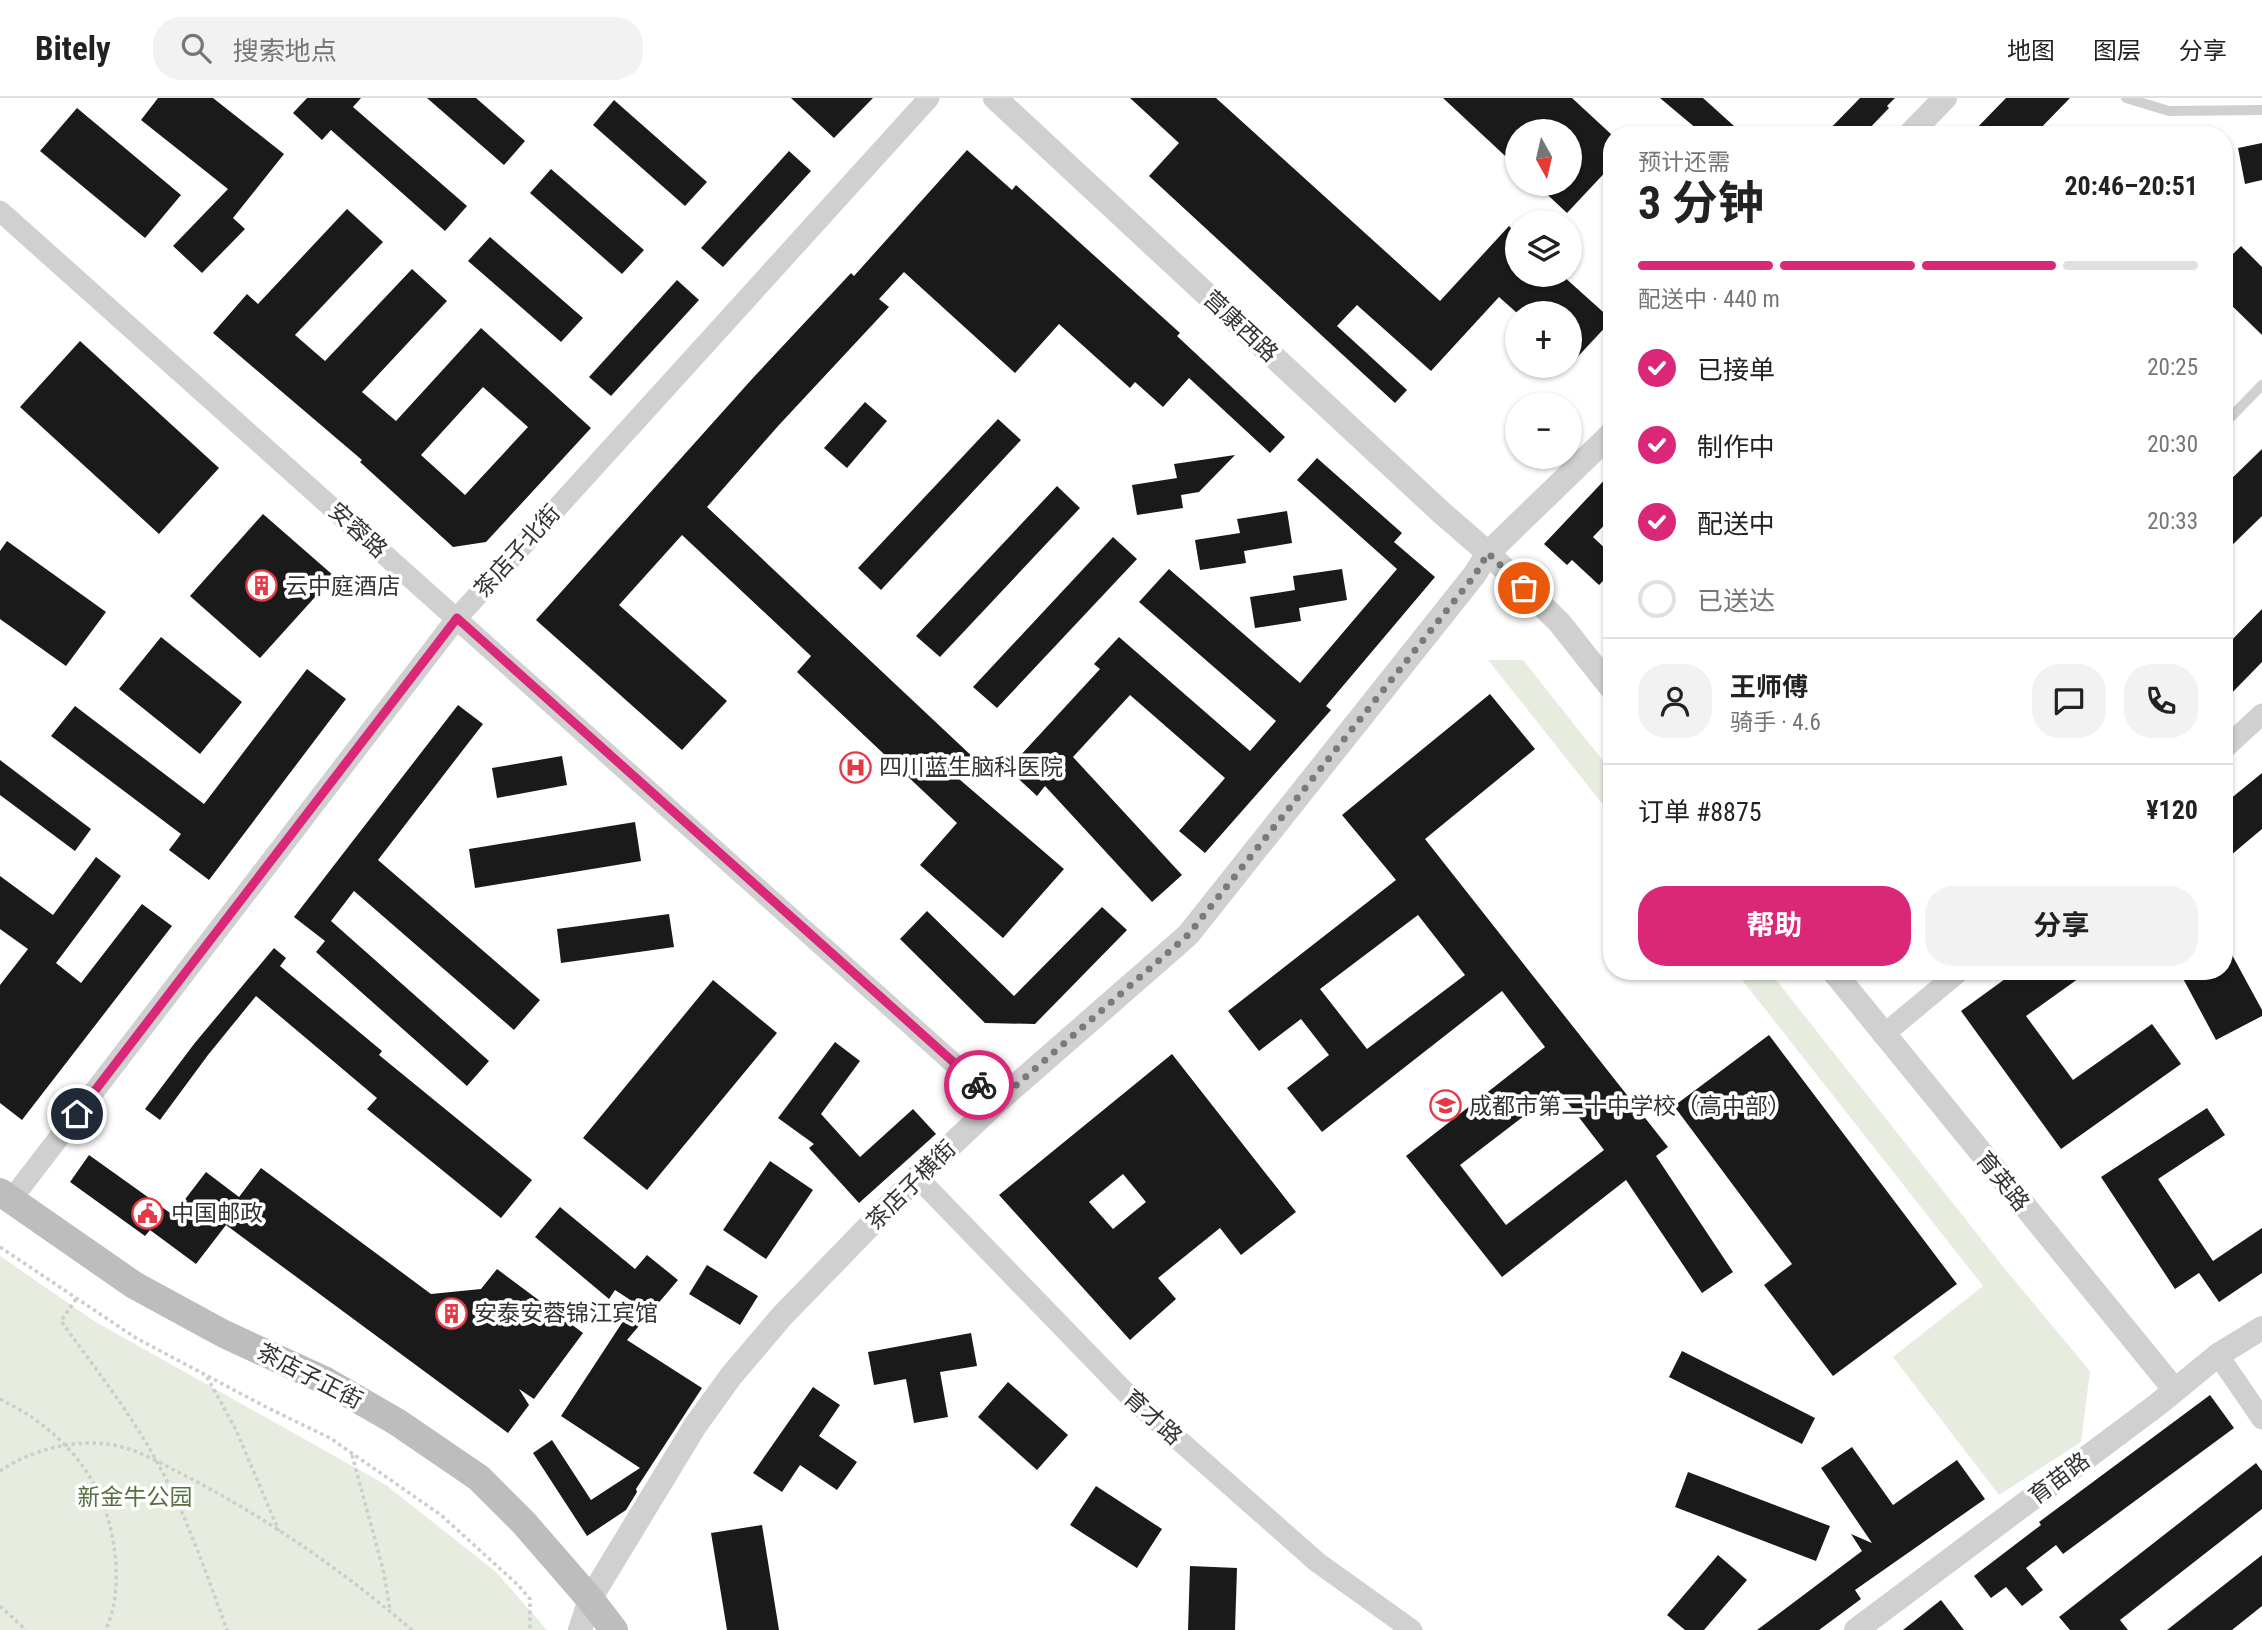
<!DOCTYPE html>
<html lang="zh">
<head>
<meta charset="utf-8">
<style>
	:root { --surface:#fff; --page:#f2f2f2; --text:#222; --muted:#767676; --line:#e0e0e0; --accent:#db2777 }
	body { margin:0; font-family:"Roboto Condensed","Noto Sans SC",sans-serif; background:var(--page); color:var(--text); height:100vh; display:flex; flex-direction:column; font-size:26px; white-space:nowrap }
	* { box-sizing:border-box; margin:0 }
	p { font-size:23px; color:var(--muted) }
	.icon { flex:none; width:38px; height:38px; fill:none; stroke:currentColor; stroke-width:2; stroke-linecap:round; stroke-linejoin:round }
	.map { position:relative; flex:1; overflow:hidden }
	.drawer { position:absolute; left:1603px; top:28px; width:630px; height:854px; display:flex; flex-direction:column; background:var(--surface); border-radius:28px; box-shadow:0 2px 5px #0004 }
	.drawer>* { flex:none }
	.needle { width:46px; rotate:172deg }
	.controls { position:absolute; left:1505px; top:21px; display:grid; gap:14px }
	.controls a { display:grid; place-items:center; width:77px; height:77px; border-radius:50%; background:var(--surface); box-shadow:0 2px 5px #0004; font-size:35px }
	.pin { position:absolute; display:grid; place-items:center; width:60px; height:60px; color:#fff; margin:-30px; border:4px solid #fff; border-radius:50%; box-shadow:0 2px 7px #0007 }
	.courier { position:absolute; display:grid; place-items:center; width:70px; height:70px; margin:-35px; border:5px solid #db2777; border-radius:50%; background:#fff; color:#222; box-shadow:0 2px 9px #0007 }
	.head em { font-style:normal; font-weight:700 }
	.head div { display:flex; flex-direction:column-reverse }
	.head { display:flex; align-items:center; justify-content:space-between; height:119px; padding:0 35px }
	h1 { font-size:46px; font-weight:700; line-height:52px }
	.bar { display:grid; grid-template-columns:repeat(4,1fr); gap:10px 7px; align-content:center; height:84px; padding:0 35px }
	.bar i { height:9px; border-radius:5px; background:var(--line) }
	.bar .current { background:var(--accent) }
	.bar p { grid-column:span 4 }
	.line { display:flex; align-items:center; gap:18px; padding:0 35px; border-top:2px solid var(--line) }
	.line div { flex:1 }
	.round { display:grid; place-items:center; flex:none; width:74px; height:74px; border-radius:28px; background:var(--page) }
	ol { padding:0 35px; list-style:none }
	li { display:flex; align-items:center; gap:21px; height:77px }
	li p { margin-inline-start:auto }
	li .icon { padding:7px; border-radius:50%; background:var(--accent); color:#fff; stroke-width:4 }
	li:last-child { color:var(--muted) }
	li i { width:38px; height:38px; border:4px solid var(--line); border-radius:50% }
	.button { display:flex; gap:14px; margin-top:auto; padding:14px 35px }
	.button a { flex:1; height:80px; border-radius:28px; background:var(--accent); color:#fff; font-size:28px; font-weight:700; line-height:80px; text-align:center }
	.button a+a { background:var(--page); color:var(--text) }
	header { display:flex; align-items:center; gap:42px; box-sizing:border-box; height:98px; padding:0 35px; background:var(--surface); border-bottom:2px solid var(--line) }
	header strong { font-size:33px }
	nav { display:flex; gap:38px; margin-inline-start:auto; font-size:24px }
	.search { width:490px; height:63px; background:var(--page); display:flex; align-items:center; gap:18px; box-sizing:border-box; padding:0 24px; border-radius:28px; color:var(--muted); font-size:26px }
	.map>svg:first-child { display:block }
	.green { fill:#e6ecdf }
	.building { fill:#1a1a1a; fill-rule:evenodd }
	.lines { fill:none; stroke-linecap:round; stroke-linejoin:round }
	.path { stroke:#cdcdcd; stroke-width:3.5; stroke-dasharray:3.5 3.5; stroke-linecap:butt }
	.service { stroke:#d0d0d0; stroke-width:10 }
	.minor { stroke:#d0d0d0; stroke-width:21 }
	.tertiary { stroke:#d0d0d0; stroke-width:24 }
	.secondary { stroke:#bdbdbd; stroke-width:28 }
	.done { stroke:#7a7a7a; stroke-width:7; stroke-dasharray:0 12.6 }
	.route { stroke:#db2777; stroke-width:9 }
	.labels { text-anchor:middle; stroke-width:7; stroke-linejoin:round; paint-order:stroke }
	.street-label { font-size:23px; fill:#333; stroke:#fff }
	.poi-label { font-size:23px; fill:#333; stroke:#fff; text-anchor:start }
	.park-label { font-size:23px; fill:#56703f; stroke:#fff }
</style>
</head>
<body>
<header>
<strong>Bitely</strong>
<div class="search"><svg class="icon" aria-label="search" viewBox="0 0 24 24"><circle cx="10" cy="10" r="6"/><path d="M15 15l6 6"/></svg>搜索地点</div>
<nav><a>地图</a><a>图层</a><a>分享</a></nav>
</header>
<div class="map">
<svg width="2262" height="1532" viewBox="0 0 2262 1532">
	<rect width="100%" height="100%" fill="#fff"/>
	<g class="green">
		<polygon points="1488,562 1523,562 1612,674 1612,718"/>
		<polygon points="1735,873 1769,873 2005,1171 2090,1273 2081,1344 1999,1397 1893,1259 1983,1188"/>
		<polygon points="0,1158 94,1223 386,1387 496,1474 547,1532 0,1532"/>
	</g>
	<g class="building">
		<polygon points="158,0 213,0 284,56 233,120 245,131 202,175 173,148 228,91 141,22"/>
		<polygon points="307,0 361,0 353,9 467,108 445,133 331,32 322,42 293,15"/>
		<polygon points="427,0 476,0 525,43 504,67"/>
		<polygon points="791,0 873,0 834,40"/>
		<polygon points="1130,0 1216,0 1440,203 1509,128 1517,136 1517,177 1562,177 1612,222 1570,267 1570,215 1517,215 1499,199 1431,273 1357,207 1337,228 1407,292 1395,305 1149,78 1179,45"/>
		<polygon points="1443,0 1572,0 1612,37 1612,67 1567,115 1536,86 1570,86 1570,33 1517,33 1517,69"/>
		<polygon points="1660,0 1703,0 1744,37 1704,37"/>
		<polygon points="1860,0 1895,0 1887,8 1889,10 1863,37 1824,37"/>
		<polygon points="2006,0 2070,0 2034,37 1970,37"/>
		<polygon points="614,2 707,84 685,108 593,27"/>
		<polygon points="77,10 181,97 145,140 40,53"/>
		<polygon points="2262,45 2262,82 2245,86 2238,50"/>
		<polygon points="967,52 1012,92 1016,87 1180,235 1177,238 1285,339 1270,355 1189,280 1163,309 1135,284 1130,290 1059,226 1015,275 904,174 879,201 889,209 779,327 707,409 976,662 959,681 1064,771 1003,840 920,767 957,725 797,574 811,558 682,437 619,507 727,603 682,652 536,522 752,281 851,175 854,178"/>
		<polygon points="789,53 811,73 723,169 701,150"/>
		<polygon points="551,71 644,152 622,176 530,95"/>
		<path d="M347,111L383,144L295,237L325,263L412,171L447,203L362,294L396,323L481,230L591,330L486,444L453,449L360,364L362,362L213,235L247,196L258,206ZM483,289L528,329L465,397L421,357Z"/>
		<polygon points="490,139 583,220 561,244 468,163"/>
		<polygon points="2241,148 2262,169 2262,237 2224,200 2224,165"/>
		<polygon points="677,182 699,202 611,298 589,279"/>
		<polygon points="80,243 219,370 159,436 20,309"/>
		<polygon points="865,304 887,323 847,370 824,350"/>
		<polygon points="998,321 1021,342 881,492 858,470"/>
		<polygon points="2262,351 2262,418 2224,455 2224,388"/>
		<polygon points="1235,357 1199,394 1181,397 1183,410 1137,417 1132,387 1177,380 1174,366"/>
		<polygon points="1317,360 1402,435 1394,444 1435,479 1326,608 1331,612 1205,755 1179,733 1225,680 1130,597 1073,659 1182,777 1152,804 1045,688 1037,698 1008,671 1100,571 1094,566 1119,539 1250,653 1276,623 1139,504 1169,471 1300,585 1397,471 1297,382"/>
		<polygon points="1612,374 1612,419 1593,439 1612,457 1612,474 1599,487 1572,462 1567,467 1544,446"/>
		<polygon points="1057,388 1080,410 940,559 916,538"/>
		<polygon points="1287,413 1292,445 1244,453 1246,465 1200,472 1195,442 1240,435 1237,421"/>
		<polygon points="263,416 334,478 260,560 190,498"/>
		<polygon points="1113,439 1137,461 997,610 973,589"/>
		<polygon points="7,443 106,514 66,568 0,521 0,453"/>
		<polygon points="1342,471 1347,502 1299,510 1301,523 1255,530 1250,499 1295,492 1293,478"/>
		<polygon points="2262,511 2262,564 2224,603 2224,550"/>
		<polygon points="161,539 242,604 200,656 119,591"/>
		<polygon points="307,571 346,601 209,782 169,752 181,736 51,638 75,608 204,706"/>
		<path d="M1490,596L1535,651L1425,741L1668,1049L1656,1058L1733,1174L1702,1195L1626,1082L1502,1179L1406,1058L1545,949L1502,893L1322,1034L1287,990L1329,957L1301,921L1259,953L1228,913L1396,782L1342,717ZM1418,817L1465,877L1367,951L1320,891ZM1558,992L1604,1052L1506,1127L1460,1067Z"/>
		<polygon points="458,607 483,626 378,762 540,902 514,932 354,793 331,823 489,963 467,988 316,854 325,843 294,819"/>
		<polygon points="562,658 567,687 497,700 492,670"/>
		<polygon points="0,662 91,731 75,753 0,697"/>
		<polygon points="2262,675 2262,731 2224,763 2224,706"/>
		<polygon points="635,724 641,763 475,790 469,751"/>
		<polygon points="96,759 121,778 56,865 81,885 142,806 172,828 22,1022 0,1005 0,887 28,851 0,831 0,778 53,817"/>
		<polygon points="1102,809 1127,832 1035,926 985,925 900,841 927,813 1014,898"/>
		<polygon points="669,816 674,849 561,865 557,831"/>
		<polygon points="2224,842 2262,912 2262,918 2216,942 2179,873 2224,873"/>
		<polygon points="274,850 286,860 280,868 382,953 379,957 532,1082 501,1120 367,1011 377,1000 256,898 208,957 160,1022 145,1011 194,946"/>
		<polygon points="2016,873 2089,873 2026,918 2073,982 2152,926 2181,966 2061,1051 1961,913"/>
		<polygon points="713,882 777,935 647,1092 583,1040"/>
		<polygon points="1769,937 1957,1186 1833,1278 1764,1187 1792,1166 1674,1008"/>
		<polygon points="835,944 860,963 821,1016 860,1059 913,1011 936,1036 859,1105 809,1050 814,1046 778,1020"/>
		<path d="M1172,956L1296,1114L1241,1157L1220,1130L1158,1180L1176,1201L1130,1242L999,1097ZM1123,1076L1146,1104L1113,1131L1089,1104Z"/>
		<polygon points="2207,1010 2225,1037 2158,1081 2213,1163 2262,1130 2262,1175 2219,1204 2199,1175 2175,1191 2101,1079"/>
		<polygon points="89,1057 173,1117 206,1074 239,1099 261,1070 431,1196 481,1191 497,1171 583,1235 534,1301 519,1291 529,1307 508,1335 226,1127 196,1166 150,1132 145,1138 70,1084"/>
		<polygon points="770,1063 813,1092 766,1161 723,1132"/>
		<polygon points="560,1109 635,1171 647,1157 678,1182 627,1242 702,1290 636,1391 637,1394 626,1412 587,1438 533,1355 552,1342 591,1402 640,1370 561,1318 635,1205 615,1192 609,1201 535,1139"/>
		<polygon points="707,1167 758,1198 740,1227 689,1196"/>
		<polygon points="971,1235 977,1268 940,1274 948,1319 914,1325 906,1281 874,1287 868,1254"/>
		<polygon points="1682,1253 1815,1320 1802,1346 1669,1279"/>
		<polygon points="1008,1284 1068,1337 1037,1372 978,1319"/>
		<polygon points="813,1289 840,1307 819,1338 857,1364 837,1392 800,1367 782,1394 753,1375"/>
		<polygon points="2210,1297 2234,1330 2063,1456 2056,1447 2026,1470 2043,1492 2022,1508 2006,1489 1991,1500 1974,1478 2041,1427 2039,1424"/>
		<polygon points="1852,1349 1893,1407 1957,1362 1985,1401 1855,1492 1861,1501 1819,1532 1757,1532 1862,1453 1851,1436 1872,1445 1821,1370"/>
		<polygon points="2256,1365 2262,1373 2262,1411 2120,1522 2128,1532 2070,1532 2059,1519"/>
		<polygon points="1688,1374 1830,1428 1816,1463 1675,1409"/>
		<polygon points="1096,1388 1162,1431 1137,1470 1070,1427"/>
		<polygon points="762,1427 779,1532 727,1532 711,1435"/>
		<polygon points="1718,1457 1747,1482 1704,1532 1685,1532 1667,1517"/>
		<polygon points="2262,1457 2262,1508 2232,1532 2167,1532"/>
		<polygon points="1190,1468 1237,1470 1235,1532 1188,1532"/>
		<polygon points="1941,1502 1964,1532 1903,1532"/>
	</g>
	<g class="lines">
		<g class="path">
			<polyline points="0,1149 136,1240 266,1309 330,1340 441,1417 518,1487 530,1501 530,1532"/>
			<path d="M76,1201L61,1223C94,1269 130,1314 157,1364C187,1418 206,1475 227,1532"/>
			<polyline points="207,1279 236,1332 279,1433"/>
			<path d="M0,1301C12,1308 26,1314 37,1323C87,1359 113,1408 116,1469C117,1489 115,1514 105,1532"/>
			<polyline points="352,1357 384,1475 390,1512"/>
			<path d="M0,1373C31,1352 75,1340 113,1347C137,1351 160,1365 182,1376C264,1418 342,1472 412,1532"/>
			<polyline points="0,1508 26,1532"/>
		</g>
		<g class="service">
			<polyline points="2126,0 2169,13 2262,12"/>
			<polyline points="2224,326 2262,287"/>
		</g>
		<g class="minor">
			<polyline points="0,113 997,1004"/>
			<polyline points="2224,651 2262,616"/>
			<polyline points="1883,937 1960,873"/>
			<polyline points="917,1079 1131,1300 1317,1464 1412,1532"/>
			<polyline points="11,1102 457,520 929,0"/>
			<polyline points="2218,1257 2262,1321"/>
		</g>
		<g class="tertiary">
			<polyline points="995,0 1442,415 1488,455 1559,524 1612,591"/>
			<polyline points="1909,37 1945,0"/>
			<polyline points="1833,873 2174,1291"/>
			<polyline points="580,1532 590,1501 695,1328 731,1278 782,1218 917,1079 997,1004 1188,837 1475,476 1488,455 1612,335"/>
			<polyline points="1856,1532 2157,1307 2218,1257 2262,1230"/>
		</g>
		<polyline class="secondary" points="0,1094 134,1187 224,1236 326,1283 397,1324 479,1380 524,1425 590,1501 614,1532"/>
	</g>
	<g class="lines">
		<polyline class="done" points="979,987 997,1004 1188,837 1475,477 1488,455 1524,490"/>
		<polyline class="route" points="77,1016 457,520 979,987"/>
	</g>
	<defs>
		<symbol id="building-ring" viewBox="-11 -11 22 22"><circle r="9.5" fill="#fff" stroke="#e63946" stroke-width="1.5"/><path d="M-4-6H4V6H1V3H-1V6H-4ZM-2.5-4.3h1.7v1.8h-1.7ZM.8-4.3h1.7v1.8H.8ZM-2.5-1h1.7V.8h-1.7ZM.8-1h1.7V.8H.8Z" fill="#e63946"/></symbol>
		<symbol id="hospital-ring" viewBox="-11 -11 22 22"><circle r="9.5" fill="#fff" stroke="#e63946" stroke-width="1.5"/><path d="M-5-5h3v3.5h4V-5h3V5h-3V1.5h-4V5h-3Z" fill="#e63946"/></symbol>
		<symbol id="school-ring" viewBox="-11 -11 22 22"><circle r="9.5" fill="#fff" stroke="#e63946" stroke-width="1.5"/><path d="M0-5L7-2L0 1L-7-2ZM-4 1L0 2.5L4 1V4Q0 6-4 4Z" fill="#e63946"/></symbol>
		<symbol id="civic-ring" viewBox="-11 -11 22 22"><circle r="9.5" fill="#fff" stroke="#e63946" stroke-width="1.5"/><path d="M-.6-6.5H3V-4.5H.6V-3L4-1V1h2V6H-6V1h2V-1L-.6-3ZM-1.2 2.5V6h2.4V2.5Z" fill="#e63946"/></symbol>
	</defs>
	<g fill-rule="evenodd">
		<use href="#building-ring" x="244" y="470" width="35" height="35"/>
		<use href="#hospital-ring" x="838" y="652" width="35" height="35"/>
		<use href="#school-ring" x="1428" y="990" width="35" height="35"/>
		<use href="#civic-ring" x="130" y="1098" width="35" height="35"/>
		<use href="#building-ring" x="434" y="1198" width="35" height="35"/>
	</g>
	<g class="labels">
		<g class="street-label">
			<text transform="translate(1241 228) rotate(43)" y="8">营康西路</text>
			<text transform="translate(358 432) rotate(42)" y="8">安蓉路</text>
			<text transform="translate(517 453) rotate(-48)" y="8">茶店子北街</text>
			<text transform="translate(2003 1083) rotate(51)" y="8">育英路</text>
			<text transform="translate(911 1087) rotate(-45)" y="8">茶店子横街</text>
			<text transform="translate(310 1278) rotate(27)" y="8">茶店子正街</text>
			<text transform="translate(1153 1319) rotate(42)" y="8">育才路</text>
			<text transform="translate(2059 1380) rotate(-37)" y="8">育苗路</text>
		</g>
		<g class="poi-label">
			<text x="285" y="496">云中庭酒店</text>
			<text x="879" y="677">四川蓝生脑科医院</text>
			<text x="1469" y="1016">成都市第二十中学校（高中部）</text>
			<text x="171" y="1123">中国邮政</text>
			<text x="474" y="1223">安泰安蓉锦江宾馆</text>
		</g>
		<g class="park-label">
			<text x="135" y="1407">新金牛公园</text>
		</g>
	</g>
</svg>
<div class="controls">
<a><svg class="needle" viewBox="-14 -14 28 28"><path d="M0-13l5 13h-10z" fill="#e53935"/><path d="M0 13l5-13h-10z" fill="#767676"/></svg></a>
<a><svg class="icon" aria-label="layers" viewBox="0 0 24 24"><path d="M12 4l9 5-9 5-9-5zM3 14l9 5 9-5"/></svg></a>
<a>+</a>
<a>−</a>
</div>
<div class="pin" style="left:1524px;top:490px;background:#ea580c"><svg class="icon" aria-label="bag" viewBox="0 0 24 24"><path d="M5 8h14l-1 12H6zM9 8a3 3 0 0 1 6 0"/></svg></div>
<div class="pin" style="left:77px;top:1016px;background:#1f2937"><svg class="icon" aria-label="home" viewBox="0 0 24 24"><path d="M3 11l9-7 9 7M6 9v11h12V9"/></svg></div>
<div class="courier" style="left:979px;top:987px"><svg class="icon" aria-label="bike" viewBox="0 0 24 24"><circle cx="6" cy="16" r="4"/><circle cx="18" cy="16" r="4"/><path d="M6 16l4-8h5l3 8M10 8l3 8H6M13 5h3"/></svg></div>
<section class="drawer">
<div class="head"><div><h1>3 分钟</h1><p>预计还需</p></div><em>20:46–20:51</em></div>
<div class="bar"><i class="current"></i><i class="current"></i><i class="current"></i><i></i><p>配送中 · 440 m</p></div>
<ol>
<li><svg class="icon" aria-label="check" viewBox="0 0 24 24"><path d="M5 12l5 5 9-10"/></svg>已接单<p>20:25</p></li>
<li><svg class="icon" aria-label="check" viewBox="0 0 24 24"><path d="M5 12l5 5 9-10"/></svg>制作中<p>20:30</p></li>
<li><svg class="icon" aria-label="check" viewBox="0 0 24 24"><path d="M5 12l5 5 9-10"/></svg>配送中<p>20:33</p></li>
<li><i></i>已送达</li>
</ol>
<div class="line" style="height:126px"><a class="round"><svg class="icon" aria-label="person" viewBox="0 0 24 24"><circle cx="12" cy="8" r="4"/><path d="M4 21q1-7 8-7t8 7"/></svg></a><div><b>王师傅</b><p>骑手 · 4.6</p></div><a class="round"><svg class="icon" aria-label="chat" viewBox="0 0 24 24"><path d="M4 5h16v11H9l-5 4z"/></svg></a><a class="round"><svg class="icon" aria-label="phone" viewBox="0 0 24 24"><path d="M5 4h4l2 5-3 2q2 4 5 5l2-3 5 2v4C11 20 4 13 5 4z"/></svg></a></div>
<div class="line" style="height:91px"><div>订单 #8875</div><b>¥120</b></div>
<div class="button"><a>帮助</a><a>分享</a></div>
</section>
</div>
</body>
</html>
